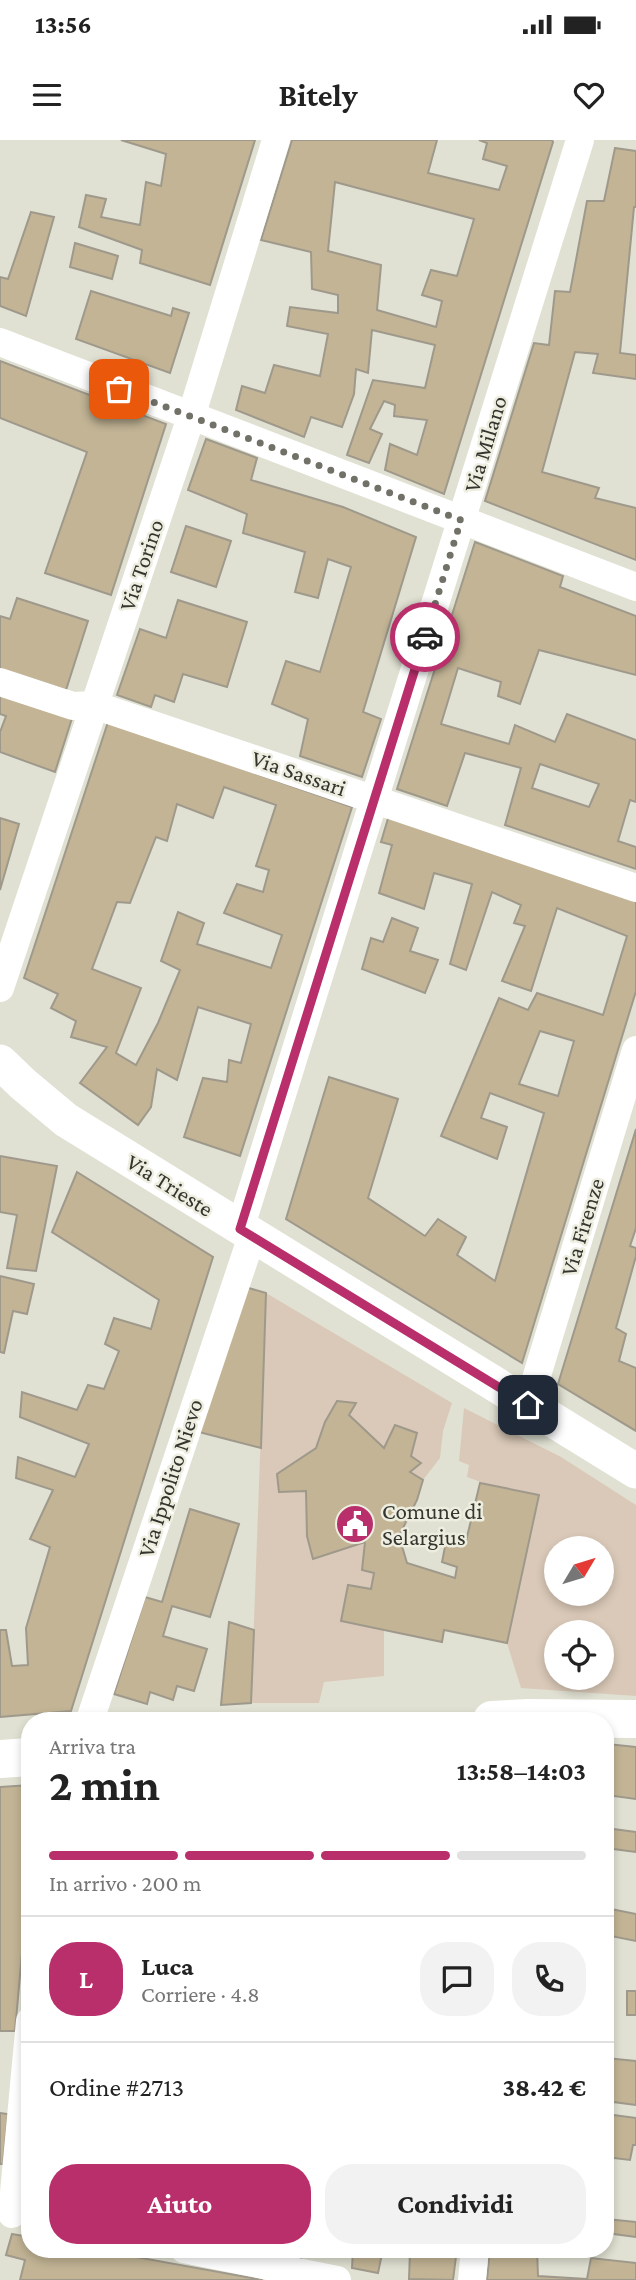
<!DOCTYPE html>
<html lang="it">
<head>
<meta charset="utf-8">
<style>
	:root { --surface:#fff; --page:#f2f2f2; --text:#222; --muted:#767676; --line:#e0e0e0; --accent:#b82f6b }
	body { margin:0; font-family:"Crimson Pro",serif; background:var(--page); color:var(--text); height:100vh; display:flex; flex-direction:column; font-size:26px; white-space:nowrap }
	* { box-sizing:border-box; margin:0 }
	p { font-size:23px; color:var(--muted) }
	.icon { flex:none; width:38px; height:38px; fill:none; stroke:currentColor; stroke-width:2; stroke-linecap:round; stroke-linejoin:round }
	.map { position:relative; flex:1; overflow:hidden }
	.side { position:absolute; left:21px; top:1572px; width:593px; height:546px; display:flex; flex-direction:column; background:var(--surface); border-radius:28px; box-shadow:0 4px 10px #0003 }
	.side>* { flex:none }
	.needle { width:46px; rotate:52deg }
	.controls { position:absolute; left:544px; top:1396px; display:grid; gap:14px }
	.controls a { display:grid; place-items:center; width:70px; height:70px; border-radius:50%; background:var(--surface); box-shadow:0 4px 10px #0003; font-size:35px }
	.pin { position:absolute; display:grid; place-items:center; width:60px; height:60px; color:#fff; margin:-30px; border-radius:14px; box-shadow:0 4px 10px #0006 }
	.courier { position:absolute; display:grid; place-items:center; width:70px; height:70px; margin:-35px; border:5px solid #b82f6b; border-radius:50%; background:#fff; color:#222; box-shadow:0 2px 9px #0007 }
	.head em { font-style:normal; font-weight:700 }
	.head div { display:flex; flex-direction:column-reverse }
	.head { display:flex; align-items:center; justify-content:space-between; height:119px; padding:0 28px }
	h1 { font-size:46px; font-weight:700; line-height:52px }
	.bar { display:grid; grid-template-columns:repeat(4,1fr); gap:10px 7px; align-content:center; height:84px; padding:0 28px }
	.bar i { height:9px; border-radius:5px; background:var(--line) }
	.bar .on { background:var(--accent) }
	.bar p { grid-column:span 4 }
	.line { display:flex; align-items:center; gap:18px; padding:0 28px; border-top:2px solid var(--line) }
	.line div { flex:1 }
	.round { display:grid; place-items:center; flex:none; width:74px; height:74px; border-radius:28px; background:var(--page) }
	.cta { display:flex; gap:14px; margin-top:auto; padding:14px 28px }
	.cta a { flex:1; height:80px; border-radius:28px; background:var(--accent); color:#fff; font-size:28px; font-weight:700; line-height:80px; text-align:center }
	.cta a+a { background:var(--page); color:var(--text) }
	.status { display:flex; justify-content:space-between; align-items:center; height:49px; padding:0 35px; background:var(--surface); direction:ltr }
	.status svg { height:19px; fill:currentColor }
	header { display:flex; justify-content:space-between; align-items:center; height:91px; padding:0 28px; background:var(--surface); font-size:32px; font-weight:700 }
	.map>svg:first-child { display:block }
	.green { fill:#dac9b8; fill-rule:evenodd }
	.building { fill:#c2b495; stroke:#9f998c; stroke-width:2; fill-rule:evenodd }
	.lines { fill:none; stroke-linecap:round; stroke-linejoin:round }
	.minor { stroke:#fff; stroke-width:28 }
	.tertiary { stroke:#fff; stroke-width:35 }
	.secondary { stroke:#fff; stroke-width:38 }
	.done { stroke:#717168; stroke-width:7; stroke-dasharray:0 12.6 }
	.route { stroke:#b82f6b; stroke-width:9 }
	.labels { text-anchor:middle; stroke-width:5; stroke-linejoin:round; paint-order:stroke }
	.street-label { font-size:23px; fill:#35352f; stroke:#edeedf }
	.poi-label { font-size:23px; fill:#35352f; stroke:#edeedf; text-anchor:start }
</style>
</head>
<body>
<div class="status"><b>13:56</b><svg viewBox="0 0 49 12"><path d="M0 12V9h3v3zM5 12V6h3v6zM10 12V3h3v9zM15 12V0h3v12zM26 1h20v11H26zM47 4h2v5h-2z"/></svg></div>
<header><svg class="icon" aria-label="menu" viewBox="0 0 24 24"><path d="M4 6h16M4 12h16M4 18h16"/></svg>Bitely<svg class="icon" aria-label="heart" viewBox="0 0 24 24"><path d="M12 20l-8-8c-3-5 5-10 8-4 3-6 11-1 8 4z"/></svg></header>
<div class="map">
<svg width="636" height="2140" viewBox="0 0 636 2140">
	<rect width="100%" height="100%" fill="#e0e1d2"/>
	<g class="green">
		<polygon points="266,1153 452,1263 443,1291 440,1318 423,1340 410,1332 421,1323 411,1316 416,1293 395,1285 384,1308 349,1275 356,1263 338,1261 325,1282 316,1308 277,1334 306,1351 307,1396 313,1419 365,1402 362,1430 374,1433 371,1449 348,1445 341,1481 384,1490 384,1536 324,1542 319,1563 251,1563"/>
		<path d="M464,1268L561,1317L636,1365V1556L521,1548L507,1503L538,1355L489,1345L467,1337L469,1325L459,1321ZM556,1409H602V1454H556ZM556,1493H602V1538H556Z"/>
	</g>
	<g class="building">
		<polygon points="121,0 255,0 210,145 140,123 142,110 79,87 86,55 106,59 101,77 140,85 146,42 161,46 166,14"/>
		<path d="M292,0H437L428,33L499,50L507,26L483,19L487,3L479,0H552L553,2L444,354L385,330L390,304L417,315L427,280L394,276L395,265L384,261L370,289L382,294L369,323L347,315L373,240L425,248L435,205L372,190L368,233L356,229L354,254L342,287L311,277L304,297L236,270L242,246L265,253L274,225L320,236L328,194L287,186L290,167L338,173V155L312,149L311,112L261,100ZM335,42L474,79L457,136L431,130L422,155L442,161L436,187L377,170L381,125L328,111Z"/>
		<polygon points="615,8 636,11 636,67 634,67 620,213 636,215 636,239 593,233 598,214 575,212 542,332 599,348 595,358 636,368 636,420 485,361 534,203 549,205 555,151 570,152 587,61 604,61"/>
		<polygon points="31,72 54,77 26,176 0,166 0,137 8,139"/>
		<polygon points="75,103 118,116 112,139 70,127"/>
		<polygon points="91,151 171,176 173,168 189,173 170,233 76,199"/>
		<polygon points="0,221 166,284 111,455 45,433 87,312 0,278"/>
		<polygon points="206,299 257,318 251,340 343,367 416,397 363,572 381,579 362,637 300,616 308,579 272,564 286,521 320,532 351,427 328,419 318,458 295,452 305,412 243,393 247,374 188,350"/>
		<polygon points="186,386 231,401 216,447 171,432"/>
		<path d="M475,402L563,436L560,447L636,476V535L539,510L520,564L498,556L501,542L458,528L441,584L509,604L515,585L555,602L567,574L636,600V662L630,660L618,701L636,707V729L505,685L521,628L465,613L447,666L397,649ZM540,624L599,644L589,667L532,648Z"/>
		<polygon points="17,458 88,481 66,550 0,529 0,476 10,479"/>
		<polygon points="178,460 247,482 227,547 183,534 174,562 155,555 151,567 117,555 140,489 166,498"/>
		<polygon points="0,549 73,575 55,632 0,612 0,592 6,576 0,574"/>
		<path d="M108,582L352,667L240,1016L184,997L203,938L227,942L229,920L241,923L251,884L198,867L177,940L157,929L151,967L138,985L80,943L107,907L71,897L76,881L51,868L58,854L24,838ZM224,647L276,665L256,726L269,730L263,752L237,744L224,773L282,795L271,828L197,804L204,783L178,772L161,821L180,830L158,883L136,925L116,913L141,848L92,829L117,762L130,763L156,697L167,701L177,664L213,678Z"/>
		<path d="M389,675L636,760V851L522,1223L286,1079L329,937L398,959L368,1058L425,1096L438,1079L466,1097L457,1115L495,1141L544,973L490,953L481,978L507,987L497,1019L441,996L499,858L528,870L537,853L603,875L627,796L557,768L531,851L502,841L525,786L514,783L521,765L492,752L466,830L450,824L472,744L434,733L424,769L379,753L392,705L381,702ZM540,891L574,901L558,956L519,944Z"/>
		<polygon points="0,678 19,684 0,750"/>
		<polygon points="392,778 418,788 410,811 438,820 425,853 362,829 371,798 383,802"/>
		<polygon points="636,989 636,1088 630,1106 636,1108 636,1116 616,1188 626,1194 619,1221 636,1228 636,1291 558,1244"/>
		<polygon points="0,1016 57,1026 36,1131 7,1128 17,1075 0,1072"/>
		<polygon points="77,1032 213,1117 71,1571 0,1577 0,1490 6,1490 12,1526 28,1525 26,1488 50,1407 30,1399 53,1350 16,1338 18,1317 75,1337 89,1304 20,1277 22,1252 77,1270 88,1245 104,1249 119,1211 105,1204 114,1178 151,1189 159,1160 52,1092"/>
		<polygon points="0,1136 34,1144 27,1174 13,1171 4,1213 0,1212"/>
		<polygon points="245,1147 266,1153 261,1308 199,1292"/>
		<polygon points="337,1261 356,1263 349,1275 384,1308 395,1285 417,1293 411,1316 421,1323 410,1332 423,1340 417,1360 399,1396 407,1423 455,1438 457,1427 442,1422 447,1397 466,1401 480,1343 539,1355 507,1503 444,1490 442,1502 341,1481 348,1445 371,1449 374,1433 362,1430 365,1402 313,1419 307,1396 306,1351 279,1352 277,1334 316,1308 325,1282"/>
		<polygon points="190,1369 239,1384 210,1477 172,1466 163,1496 207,1509 194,1551 177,1546 173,1560 150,1552 147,1564 114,1554 145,1457 162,1462"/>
		<polygon points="229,1482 254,1490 251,1563 221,1565"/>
		<polygon points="607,1604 636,1607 636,1659 606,1655"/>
		<polygon points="30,1645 30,1724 15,1891 0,1891 0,1647"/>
		<polygon points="606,1688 636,1692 636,1712 606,1708"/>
		<polygon points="606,1768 636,1774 636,1801 606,1795"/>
		<rect x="627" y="1851" width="9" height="24"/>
		<polygon points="606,1918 636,1921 636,1965 606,1961"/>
		<polygon points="0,1973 8,1974 3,2024 0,2024"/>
		<polygon points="606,1974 636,1978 636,2005 633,2005 630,2020 606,2017"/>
		<polygon points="606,2079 636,2082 636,2097 606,2093"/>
		<polygon points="12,2094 30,2097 30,2109 92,2109 263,2140 20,2140 25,2120 6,2115"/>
		<polygon points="277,2109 303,2109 301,2119 277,2114"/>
		<polygon points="353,2109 383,2109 378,2133 352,2128"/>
		<polygon points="429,2109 457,2109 453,2140 409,2139 410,2111 428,2112"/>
		<polygon points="490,2109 537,2109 538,2136 587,2139 591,2118 636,2123 636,2140 487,2140"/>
	</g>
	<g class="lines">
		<g class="minor">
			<polyline points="0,202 636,447"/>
			<polyline points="0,542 73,566 94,565 636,748"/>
			<polyline points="0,848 191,277 276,0"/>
			<polyline points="240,1089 580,0"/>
			<polyline points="528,1265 636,910"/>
			<polyline points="90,1580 252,1096"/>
			<polyline points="12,2074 30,1881"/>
			<polyline points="184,2109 337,2140"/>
			<polyline points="472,2140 475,2109"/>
		</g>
		<polyline class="tertiary" points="0,922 23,944 66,980 636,1331"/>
		<g class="secondary">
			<polyline points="492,1580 529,1578 636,1579"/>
			<polyline points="0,1619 30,1617"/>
		</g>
	</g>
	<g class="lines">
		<polyline class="done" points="119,249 461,380 425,497"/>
		<polyline class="route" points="425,497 240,1089 528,1265"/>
	</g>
	<defs>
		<symbol id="civic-disc" viewBox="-11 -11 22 22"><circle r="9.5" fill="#b82f6b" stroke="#edeedf"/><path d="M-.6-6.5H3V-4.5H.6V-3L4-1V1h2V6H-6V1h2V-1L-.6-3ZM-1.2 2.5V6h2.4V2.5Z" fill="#fff"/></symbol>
	</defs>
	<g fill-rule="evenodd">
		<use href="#civic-disc" x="333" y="1362" width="44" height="44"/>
	</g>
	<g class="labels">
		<g class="street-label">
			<text transform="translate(485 304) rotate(-73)" y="8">Via Milano</text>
			<text transform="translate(141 425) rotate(-71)" y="8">Via Torino</text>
			<text transform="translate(299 633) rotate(19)" y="8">Via Sassari</text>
			<text transform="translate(170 1045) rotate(32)" y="8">Via Trieste</text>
			<text transform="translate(582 1087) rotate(-73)" y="8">Via Firenze</text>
			<text transform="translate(170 1338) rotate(-72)" y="8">Via Ippolito Nievo</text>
		</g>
		<g class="poi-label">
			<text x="382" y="1379">Comune di<tspan x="382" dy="26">Selargius</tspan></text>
		</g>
	</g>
</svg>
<div class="controls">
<a><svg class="needle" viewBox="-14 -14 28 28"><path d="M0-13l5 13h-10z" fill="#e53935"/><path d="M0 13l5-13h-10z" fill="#767676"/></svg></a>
<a><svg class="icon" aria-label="locate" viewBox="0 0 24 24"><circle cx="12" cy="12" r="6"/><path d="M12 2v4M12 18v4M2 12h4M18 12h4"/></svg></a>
</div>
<div class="pin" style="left:119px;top:249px;background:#ea580c"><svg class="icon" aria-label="bag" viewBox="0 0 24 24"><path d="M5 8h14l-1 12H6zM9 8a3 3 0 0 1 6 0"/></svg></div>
<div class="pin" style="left:528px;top:1265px;background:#1f2937"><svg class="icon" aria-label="home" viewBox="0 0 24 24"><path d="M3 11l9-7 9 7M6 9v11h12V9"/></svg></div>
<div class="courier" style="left:425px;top:497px"><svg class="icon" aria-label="car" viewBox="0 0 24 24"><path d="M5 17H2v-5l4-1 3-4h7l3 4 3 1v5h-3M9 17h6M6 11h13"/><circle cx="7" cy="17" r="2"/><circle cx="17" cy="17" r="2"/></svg></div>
<section class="side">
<div class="head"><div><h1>2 min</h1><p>Arriva tra</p></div><em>13:58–14:03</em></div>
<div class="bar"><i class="on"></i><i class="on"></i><i class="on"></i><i></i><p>In arrivo · 200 m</p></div>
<div class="line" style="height:126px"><b class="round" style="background:var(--accent);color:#fff">L</b><div><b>Luca</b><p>Corriere · 4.8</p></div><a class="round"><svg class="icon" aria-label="chat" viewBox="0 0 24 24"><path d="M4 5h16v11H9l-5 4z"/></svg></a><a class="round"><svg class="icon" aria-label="phone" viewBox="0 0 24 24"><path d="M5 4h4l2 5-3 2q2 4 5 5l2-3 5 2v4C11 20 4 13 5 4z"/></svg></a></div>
<div class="line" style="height:91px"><div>Ordine #2713</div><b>38.42 €</b></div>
<div class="cta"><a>Aiuto</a><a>Condividi</a></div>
</section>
</div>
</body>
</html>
